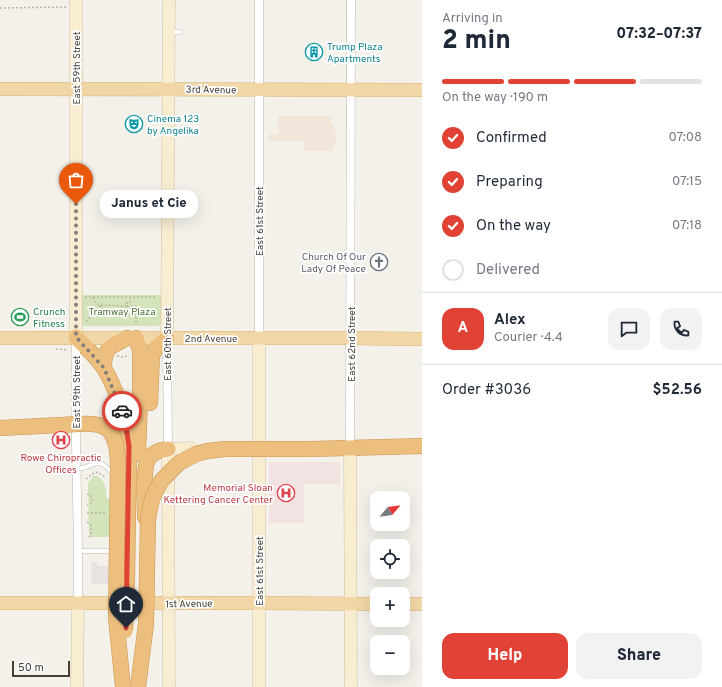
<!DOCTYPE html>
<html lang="en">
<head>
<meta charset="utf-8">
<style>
	:root { --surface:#fff; --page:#f2f2f3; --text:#1f2937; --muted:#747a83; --line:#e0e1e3; --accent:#e04336 }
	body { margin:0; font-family:Overpass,sans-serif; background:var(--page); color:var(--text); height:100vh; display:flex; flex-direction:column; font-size:15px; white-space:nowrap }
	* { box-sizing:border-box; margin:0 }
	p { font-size:13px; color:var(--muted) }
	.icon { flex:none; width:22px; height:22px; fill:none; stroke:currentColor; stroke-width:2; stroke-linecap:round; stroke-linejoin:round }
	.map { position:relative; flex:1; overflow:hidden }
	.sheet { display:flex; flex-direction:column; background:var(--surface); width:300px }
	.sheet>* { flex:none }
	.needle { width:26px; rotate:61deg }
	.tools { position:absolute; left:370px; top:491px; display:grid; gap:8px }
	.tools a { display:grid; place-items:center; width:40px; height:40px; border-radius:8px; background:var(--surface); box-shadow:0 4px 16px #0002; font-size:20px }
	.scale { position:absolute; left:12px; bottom:10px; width:58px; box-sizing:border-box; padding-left:4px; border:2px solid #47413a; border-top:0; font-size:11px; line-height:14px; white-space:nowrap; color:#47413a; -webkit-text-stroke:3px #fff; paint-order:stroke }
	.pin { position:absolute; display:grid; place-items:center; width:34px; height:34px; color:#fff; margin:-41px -17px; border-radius:50% 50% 50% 0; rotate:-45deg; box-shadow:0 0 4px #0007 }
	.pin .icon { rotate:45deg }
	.courier { position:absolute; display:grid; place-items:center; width:40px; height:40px; margin:-20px; border:3px solid #e04336; border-radius:50%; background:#fff; color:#222; box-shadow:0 1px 5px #0007 }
	.bubble { position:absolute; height:28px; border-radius:12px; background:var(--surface); box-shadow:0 4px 16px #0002; font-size:13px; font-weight:800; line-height:28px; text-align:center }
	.summary em { font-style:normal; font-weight:800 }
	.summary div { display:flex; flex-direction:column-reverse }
	.summary { display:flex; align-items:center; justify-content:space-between; height:68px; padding:0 20px }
	h1 { font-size:26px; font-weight:800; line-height:30px }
	.bar { display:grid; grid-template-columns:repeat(4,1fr); gap:6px 4px; align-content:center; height:48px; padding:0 20px }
	.bar i { height:5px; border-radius:3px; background:var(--line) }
	.bar .on { background:var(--accent) }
	.bar p { grid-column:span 4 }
	.line { display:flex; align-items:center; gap:10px; padding:0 20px; border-top:1px solid var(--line) }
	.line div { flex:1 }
	.round { display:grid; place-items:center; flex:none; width:42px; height:42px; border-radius:12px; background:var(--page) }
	ol { padding:0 20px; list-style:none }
	li { display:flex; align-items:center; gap:12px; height:44px }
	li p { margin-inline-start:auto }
	li .icon { padding:4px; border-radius:50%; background:var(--accent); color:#fff; stroke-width:4 }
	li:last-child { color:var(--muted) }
	li i { width:22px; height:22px; border:2px solid var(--line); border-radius:50% }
	.button { display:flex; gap:8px; margin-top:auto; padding:8px 20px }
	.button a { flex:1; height:46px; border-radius:12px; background:var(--accent); color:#fff; font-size:16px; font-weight:800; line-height:46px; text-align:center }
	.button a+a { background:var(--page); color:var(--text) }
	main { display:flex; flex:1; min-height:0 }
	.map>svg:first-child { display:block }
	.commercial { fill:#f2e6da }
	.industrial { fill:#e7e3e0 }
	.medical { fill:#f2e2e1 }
	.green { fill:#d3e3ba }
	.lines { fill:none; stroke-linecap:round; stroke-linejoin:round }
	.lane-casing { stroke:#beb8af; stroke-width:5 }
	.street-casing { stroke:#beb8af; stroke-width:9 }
	.secondary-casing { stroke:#cdbfa1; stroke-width:13 }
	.primary-casing { stroke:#d6b377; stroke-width:14 }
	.highway-casing { stroke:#cb944e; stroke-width:16 }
	.path { stroke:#beb2a2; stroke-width:1.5; stroke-dasharray:2 2; stroke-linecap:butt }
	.lane { stroke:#fff; stroke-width:4 }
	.street { stroke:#fff; stroke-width:8 }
	.secondary { stroke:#f8ecd1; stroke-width:12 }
	.primary { stroke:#f2d7a6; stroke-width:13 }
	.highway { stroke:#edbf7e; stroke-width:15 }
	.highway-bridge-casing { stroke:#cb944e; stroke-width:16; stroke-linecap:butt }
	.highway-bridge { stroke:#edbf7e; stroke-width:15 }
	.done { stroke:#847f78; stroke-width:4; stroke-dasharray:0 7.2 }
	.route { stroke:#e04336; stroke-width:5 }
	.labels { text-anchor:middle; stroke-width:3.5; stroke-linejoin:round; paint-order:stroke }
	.culture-label { font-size:10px; fill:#0d838f; stroke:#fff; text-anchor:start }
	.street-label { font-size:10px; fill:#47413a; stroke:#fff }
	.worship-label { font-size:10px; fill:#5b616d; stroke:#fff; text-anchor:end }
	.leisure-label { font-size:10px; fill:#27864d; stroke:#fff; text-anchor:start }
	.park-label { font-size:10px; fill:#507234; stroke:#fff }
	.health-label { font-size:10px; fill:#be3a42; stroke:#fff }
</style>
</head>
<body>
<main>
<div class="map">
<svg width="422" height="687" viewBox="0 0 422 687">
	<rect width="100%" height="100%" fill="#f4f1eb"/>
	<polygon class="commercial" points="278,116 331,116 331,124 333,124 336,134 336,142 333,151 305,151 304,141 269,141 269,134 278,134"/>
	<polygon class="industrial" points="91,562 97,562 97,566 110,566 110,584 91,584"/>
	<polygon class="medical" points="269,462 340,462 340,484 304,484 304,523 269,523 269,489 270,489 270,484 269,484"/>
	<g class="green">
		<polygon points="82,295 162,295 161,324 159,326 84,326 82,322"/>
		<path d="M93,476H97C106,482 106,490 107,499H112L111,537H91L89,534L88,483Z"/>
	</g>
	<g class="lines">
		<defs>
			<g id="lane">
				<polyline points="169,32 180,32"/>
				<path d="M77,469C94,468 98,453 113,475"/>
				<polyline points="78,551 111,551"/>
			</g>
			<g id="street">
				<polyline points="76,337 76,442 78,547 78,604"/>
				<polyline points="167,338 168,449"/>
				<polyline points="259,338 259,0"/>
				<polyline points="350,449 351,0"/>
			</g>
			<g id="secondary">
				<polyline points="76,0 76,337"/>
				<polyline points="167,338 169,0"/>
				<polyline points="259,338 259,442"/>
				<polyline points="350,449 351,687"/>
				<polyline points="77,687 78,604"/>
				<polyline points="169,687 168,449 191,448"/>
				<polyline points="259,687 259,456"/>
			</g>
			<g id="primary">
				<polyline points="0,89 422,90"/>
				<polyline points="0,338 342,338 422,339"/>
				<polyline points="0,603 259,603 377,604"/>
				<polyline points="403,604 422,604"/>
			</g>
			<g id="highway">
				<path d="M76,337C85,347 96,356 103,367C115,384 128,425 129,446L127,584"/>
				<polyline points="136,338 140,350 140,399 138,454"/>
				<path d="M104,368C104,347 110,347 127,338"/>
				<polyline points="150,403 152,356 156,348 167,338"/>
				<polyline points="0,428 61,425"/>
				<polyline points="311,449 422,446"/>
				<path d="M145,517C145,504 142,468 149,458C153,452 160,450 168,449"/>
			</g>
		</defs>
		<use href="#lane" class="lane-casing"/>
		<use href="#street" class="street-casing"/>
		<use href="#secondary" class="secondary-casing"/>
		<use href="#primary" class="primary-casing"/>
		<use href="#highway" class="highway-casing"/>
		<g class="path">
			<polyline points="0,8 66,7"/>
			<polyline points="85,297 157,297"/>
			<polyline points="93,297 95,302 99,305 127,306 127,314"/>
			<polyline points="131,302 127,302 127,306 136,306 136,323"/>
			<polyline points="101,305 104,312 108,316 121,312 130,315 136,315"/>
			<polyline points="86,322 101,305"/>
			<polyline points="56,349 68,350"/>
			<polyline points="117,356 123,357 129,355"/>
			<polyline points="86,479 92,474 98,472 106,478"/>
			<polyline points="87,494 91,495 92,501 90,504 87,505"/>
			<polyline points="87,513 107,513"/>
			<polyline points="87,522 91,525 91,535 88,538"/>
		</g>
		<use href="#lane" class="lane"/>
		<use href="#street" class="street"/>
		<use href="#secondary" class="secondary"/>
		<use href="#primary" class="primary"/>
		<use href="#highway" class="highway"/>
		<defs>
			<g id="highway-bridge">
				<path d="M61,425C99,423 117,418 118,465L116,618L123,687"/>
				<polyline points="125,631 127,584"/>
				<polyline points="138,687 146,624 148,519 152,499 161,481 179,463 196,454 207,451 225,449 311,449"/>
			</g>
		</defs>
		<use href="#highway-bridge" class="highway-bridge-casing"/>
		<use href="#highway-bridge" class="highway-bridge"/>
	</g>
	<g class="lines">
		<polyline class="done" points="76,204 76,337 104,368 122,411"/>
		<polyline class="route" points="122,411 126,427 129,446 126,628"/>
	</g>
	<defs>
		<symbol id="building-ring" viewBox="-11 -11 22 22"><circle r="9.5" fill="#fff" stroke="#0f9aa8" stroke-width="1.5"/><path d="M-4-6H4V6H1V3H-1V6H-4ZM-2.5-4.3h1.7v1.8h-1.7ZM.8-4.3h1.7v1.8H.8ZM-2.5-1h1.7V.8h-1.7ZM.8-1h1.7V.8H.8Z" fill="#0f9aa8"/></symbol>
		<symbol id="theatre-ring" viewBox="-11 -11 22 22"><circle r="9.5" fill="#fff" stroke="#0f9aa8" stroke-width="1.5"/><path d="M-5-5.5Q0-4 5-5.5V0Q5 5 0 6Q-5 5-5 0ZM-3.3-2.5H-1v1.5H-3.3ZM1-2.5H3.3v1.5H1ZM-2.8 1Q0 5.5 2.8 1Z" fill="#0f9aa8"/></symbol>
		<symbol id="church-ring" viewBox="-11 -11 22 22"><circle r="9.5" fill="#fff" stroke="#6b7280" stroke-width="1.5"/><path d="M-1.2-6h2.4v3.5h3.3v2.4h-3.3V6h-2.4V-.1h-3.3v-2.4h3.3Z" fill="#6b7280"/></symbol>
		<symbol id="stadium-ring" viewBox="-11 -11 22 22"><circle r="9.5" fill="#fff" stroke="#2e9e5b" stroke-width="1.5"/><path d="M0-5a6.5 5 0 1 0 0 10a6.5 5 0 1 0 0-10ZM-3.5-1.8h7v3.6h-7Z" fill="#2e9e5b"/></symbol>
		<symbol id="hospital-ring" viewBox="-11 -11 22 22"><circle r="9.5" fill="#fff" stroke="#e0444e" stroke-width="1.5"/><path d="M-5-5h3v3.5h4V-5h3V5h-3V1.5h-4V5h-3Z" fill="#e0444e"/></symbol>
	</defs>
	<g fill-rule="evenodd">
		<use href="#building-ring" x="304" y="42" width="20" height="20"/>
		<use href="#theatre-ring" x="124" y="114" width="20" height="20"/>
		<use href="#church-ring" x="369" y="252" width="20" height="20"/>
		<use href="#stadium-ring" x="10" y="307" width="20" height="20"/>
		<use href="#hospital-ring" x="51" y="430" width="20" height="20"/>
		<use href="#hospital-ring" x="276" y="483" width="20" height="20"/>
	</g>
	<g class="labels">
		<g class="culture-label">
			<text x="327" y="50">Trump Plaza<tspan x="327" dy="12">Apartments</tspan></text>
			<text x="147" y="122">Cinema 123<tspan x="147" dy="12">by Angelika</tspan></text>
		</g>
		<g class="street-label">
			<text transform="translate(76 68) rotate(-90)" y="4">East 59th Street</text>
			<text transform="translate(211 89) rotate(1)" y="4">3rd Avenue</text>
			<text transform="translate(259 221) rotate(-90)" y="4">East 61st Street</text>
			<text x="211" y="342">2nd Avenue</text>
			<text transform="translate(167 344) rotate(-90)" y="4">East 60th Street</text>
			<text transform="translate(351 344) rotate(-90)" y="4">East 62nd Street</text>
			<text transform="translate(76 392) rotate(-90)" y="4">East 59th Street</text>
			<text transform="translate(259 571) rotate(-90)" y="4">East 61st Street</text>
			<text transform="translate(189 603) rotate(-1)" y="4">1st Avenue</text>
		</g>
		<g class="worship-label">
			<text x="366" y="260">Church Of Our<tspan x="366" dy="12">Lady Of Peace</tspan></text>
		</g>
		<g class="leisure-label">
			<text x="33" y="315">Crunch<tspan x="33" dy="12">Fitness</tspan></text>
		</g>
		<g class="park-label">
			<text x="122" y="315">Tramway Plaza</text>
		</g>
		<g class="health-label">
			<text x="61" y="461">Rowe Chiropractic<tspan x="61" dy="12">Offices</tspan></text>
			<text x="273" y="491" text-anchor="end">Memorial Sloan<tspan x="273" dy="12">Kettering Cancer Center</tspan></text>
		</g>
	</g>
</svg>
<div class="tools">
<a><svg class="needle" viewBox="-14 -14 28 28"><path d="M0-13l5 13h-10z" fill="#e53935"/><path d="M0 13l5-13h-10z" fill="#747a83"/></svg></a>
<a><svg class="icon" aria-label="locate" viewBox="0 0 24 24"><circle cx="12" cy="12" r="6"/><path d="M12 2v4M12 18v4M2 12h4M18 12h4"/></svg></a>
<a>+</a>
<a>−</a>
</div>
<div class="scale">50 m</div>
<div class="pin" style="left:76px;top:204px;background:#ea580c"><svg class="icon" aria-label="bag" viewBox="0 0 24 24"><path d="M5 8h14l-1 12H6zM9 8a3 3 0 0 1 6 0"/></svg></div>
<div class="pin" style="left:126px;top:628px;background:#1f2937"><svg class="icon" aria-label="home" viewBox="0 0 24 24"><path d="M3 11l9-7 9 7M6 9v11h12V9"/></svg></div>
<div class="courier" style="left:122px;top:411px"><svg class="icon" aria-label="car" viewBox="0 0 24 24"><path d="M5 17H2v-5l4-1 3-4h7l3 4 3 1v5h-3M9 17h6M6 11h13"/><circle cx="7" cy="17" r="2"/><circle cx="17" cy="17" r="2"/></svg></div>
<div class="bubble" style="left:100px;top:190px;width:98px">Janus et Cie</div>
</div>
<section class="sheet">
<div class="summary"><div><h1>2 min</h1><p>Arriving in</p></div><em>07:32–07:37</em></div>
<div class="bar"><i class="on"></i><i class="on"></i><i class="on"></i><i></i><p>On the way · 190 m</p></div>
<ol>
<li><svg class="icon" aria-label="check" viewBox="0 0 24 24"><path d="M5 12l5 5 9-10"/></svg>Confirmed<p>07:08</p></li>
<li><svg class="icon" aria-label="check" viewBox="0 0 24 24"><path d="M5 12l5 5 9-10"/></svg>Preparing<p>07:15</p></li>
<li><svg class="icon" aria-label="check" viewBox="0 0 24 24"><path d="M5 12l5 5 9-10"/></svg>On the way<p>07:18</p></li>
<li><i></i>Delivered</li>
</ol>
<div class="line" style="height:72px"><b class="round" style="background:var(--accent);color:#fff">A</b><div><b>Alex</b><p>Courier · 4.4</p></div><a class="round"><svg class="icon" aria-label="chat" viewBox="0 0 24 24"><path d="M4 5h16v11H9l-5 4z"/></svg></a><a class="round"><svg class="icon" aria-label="phone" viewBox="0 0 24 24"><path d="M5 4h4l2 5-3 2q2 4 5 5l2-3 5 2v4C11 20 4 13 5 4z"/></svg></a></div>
<div class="line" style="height:52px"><div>Order #3036</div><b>$52.56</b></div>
<div class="button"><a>Help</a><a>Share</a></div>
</section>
</main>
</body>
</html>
